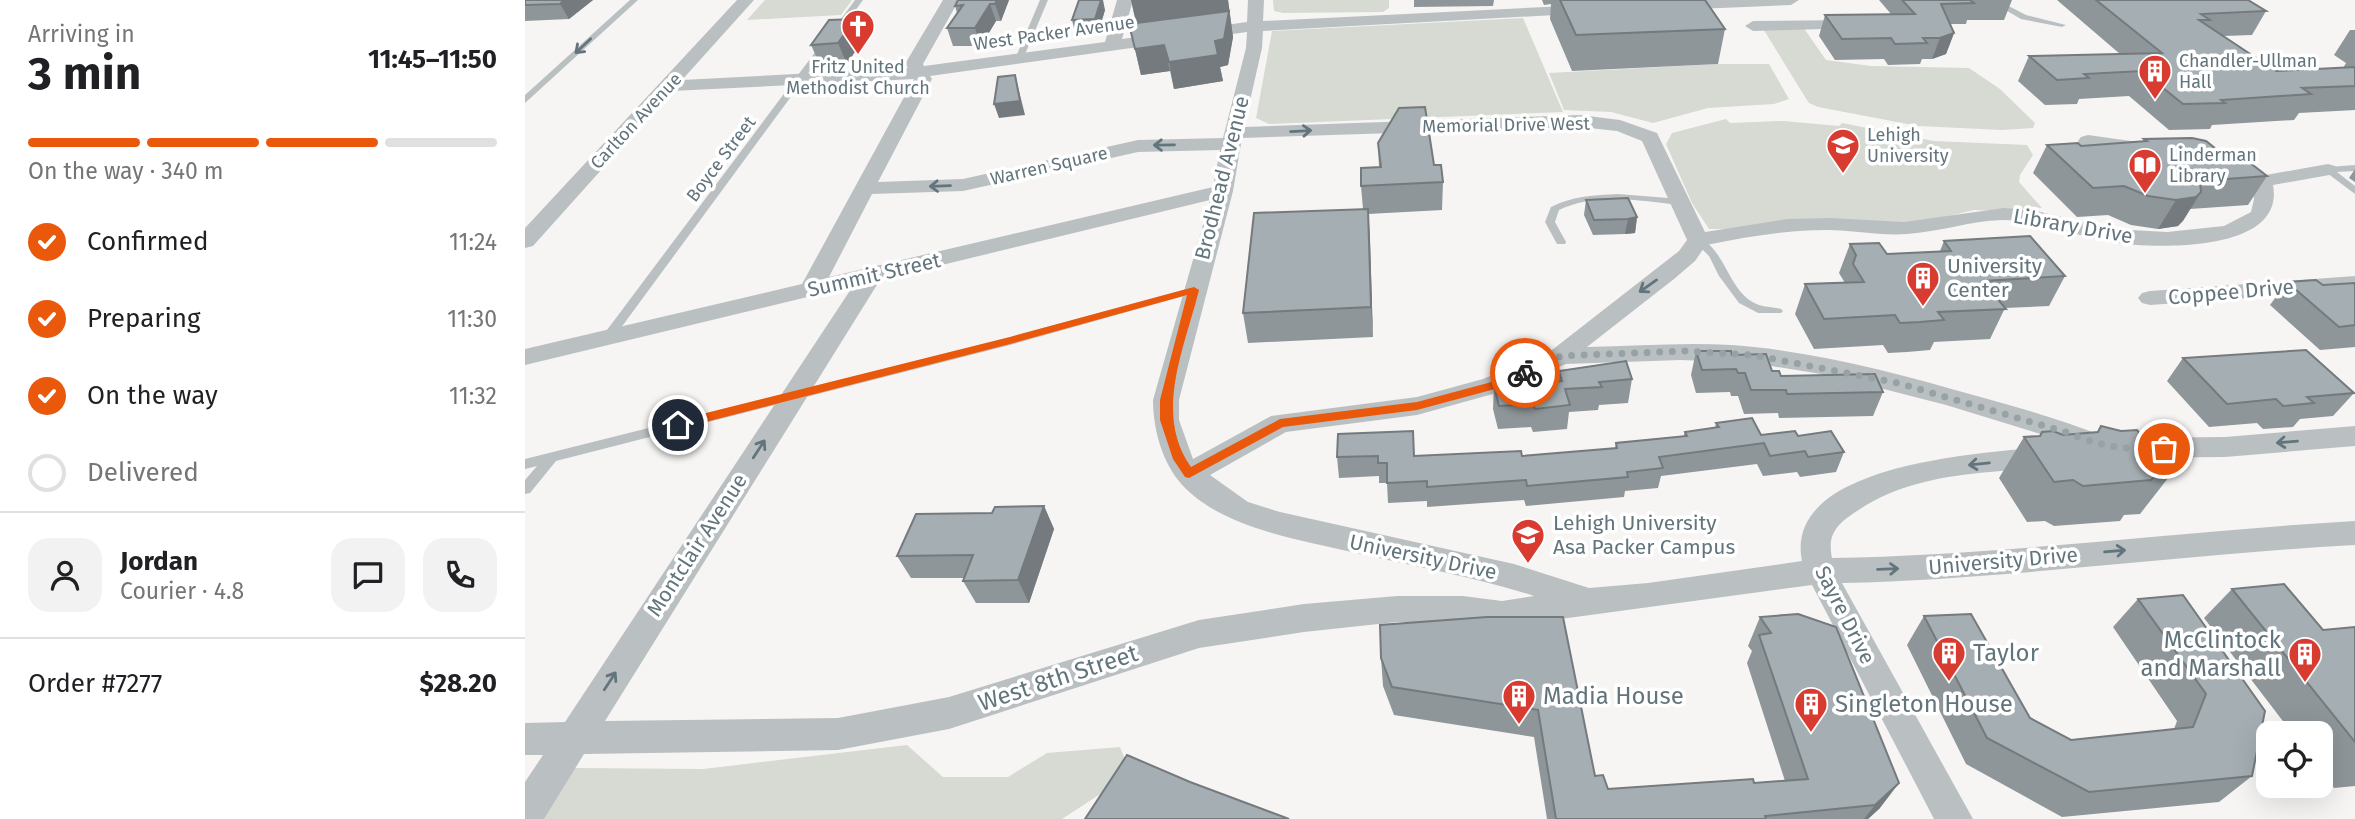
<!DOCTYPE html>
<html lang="en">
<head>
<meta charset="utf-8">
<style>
	:root { --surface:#fff; --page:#f2f2f2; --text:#202124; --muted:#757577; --line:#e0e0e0; --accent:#ea580c }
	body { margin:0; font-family:"Fira Sans",sans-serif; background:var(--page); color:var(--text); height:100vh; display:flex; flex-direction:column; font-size:26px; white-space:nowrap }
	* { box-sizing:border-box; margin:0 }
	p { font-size:23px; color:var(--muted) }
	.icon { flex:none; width:38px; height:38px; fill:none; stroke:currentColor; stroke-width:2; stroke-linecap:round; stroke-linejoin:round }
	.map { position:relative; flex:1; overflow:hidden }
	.drawer { display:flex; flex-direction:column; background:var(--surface); width:525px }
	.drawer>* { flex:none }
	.fabs { position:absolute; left:1731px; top:721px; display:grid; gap:14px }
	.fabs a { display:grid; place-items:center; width:77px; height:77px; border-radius:14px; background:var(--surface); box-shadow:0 7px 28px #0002; font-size:35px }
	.pin { position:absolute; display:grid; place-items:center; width:60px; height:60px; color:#fff; margin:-30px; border:4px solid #fff; border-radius:50%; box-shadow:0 2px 7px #0007 }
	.courier { position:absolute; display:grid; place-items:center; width:70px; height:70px; margin:-35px; border:5px solid #ea580c; border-radius:50%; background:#fff; color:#222; box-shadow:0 2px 9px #0007 }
	.headline em { font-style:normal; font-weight:700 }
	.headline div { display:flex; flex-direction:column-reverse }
	.headline { display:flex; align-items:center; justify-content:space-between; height:119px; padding:0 28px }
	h1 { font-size:46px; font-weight:700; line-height:52px }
	.bar { display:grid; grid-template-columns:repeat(4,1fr); gap:10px 7px; align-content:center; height:84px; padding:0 28px }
	.bar i { height:9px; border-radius:5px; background:var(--line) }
	.bar .selected { background:var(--accent) }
	.bar p { grid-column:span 4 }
	.line { display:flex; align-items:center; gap:18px; padding:0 28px; border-top:2px solid var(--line) }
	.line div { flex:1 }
	.round { display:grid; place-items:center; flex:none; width:74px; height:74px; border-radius:21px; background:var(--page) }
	ol { padding:0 28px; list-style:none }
	li { display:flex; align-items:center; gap:21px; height:77px }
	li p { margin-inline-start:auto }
	li .icon { padding:7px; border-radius:50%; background:var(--accent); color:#fff; stroke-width:4 }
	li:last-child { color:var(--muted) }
	li i { width:38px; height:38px; border:4px solid var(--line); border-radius:50% }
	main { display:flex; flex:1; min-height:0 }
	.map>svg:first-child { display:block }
	.green { fill:#d6dad2 }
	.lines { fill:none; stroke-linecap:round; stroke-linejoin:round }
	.lane { fill:#bac0c2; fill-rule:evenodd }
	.street { fill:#bac0c2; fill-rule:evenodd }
	.wall { fill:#8e9699 }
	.shaded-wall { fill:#747a7d }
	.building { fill:#a5aeb2; stroke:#747a7d; stroke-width:2 }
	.oneway { stroke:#63757c }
	.route { fill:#ea580c }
	.done { stroke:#96a2a6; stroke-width:7; stroke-dasharray:0 12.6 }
	.labels { text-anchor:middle; stroke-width:7; stroke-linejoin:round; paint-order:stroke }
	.far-street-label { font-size:18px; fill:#63757c; stroke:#fff }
	.far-poi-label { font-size:18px; fill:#63757c; stroke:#fff; text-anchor:start }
	.street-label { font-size:21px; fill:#63757c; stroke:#fff }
	.poi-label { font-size:21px; fill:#63757c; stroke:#fff; text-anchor:start }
	.near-poi-label { font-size:24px; fill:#63757c; stroke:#fff; text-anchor:start }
	.near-street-label { font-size:24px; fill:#63757c; stroke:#fff }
</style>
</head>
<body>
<main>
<section class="drawer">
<div class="headline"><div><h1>3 min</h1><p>Arriving in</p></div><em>11:45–11:50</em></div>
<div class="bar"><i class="selected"></i><i class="selected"></i><i class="selected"></i><i></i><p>On the way · 340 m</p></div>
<ol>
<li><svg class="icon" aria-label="check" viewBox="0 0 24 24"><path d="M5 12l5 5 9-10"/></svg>Confirmed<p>11:24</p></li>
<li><svg class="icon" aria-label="check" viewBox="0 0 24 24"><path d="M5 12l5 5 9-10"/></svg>Preparing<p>11:30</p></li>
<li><svg class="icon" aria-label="check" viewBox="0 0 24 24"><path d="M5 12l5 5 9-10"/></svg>On the way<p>11:32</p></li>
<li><i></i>Delivered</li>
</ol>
<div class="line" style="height:126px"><a class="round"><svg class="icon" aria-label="person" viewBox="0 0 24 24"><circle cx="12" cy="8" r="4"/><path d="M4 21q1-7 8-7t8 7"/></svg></a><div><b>Jordan</b><p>Courier · 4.8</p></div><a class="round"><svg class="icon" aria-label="chat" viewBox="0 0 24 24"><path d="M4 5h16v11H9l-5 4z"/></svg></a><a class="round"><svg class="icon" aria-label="phone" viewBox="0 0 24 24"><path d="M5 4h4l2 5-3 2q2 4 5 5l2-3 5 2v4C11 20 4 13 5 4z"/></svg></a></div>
<div class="line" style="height:91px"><div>Order #7277</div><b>$28.20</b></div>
</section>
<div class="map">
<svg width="1830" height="819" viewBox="0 0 1830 819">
	<rect width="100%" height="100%" fill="#f6f5f3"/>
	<g class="green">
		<polygon points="240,0 327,0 316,15 222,20"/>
		<polygon points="748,0 864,0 864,8 858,12 758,13 749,11"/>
		<polygon points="998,18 1038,112 744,124 731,118 747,31"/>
		<polygon points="1237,27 1278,27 1301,60 1346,66 1444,68 1475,89 1510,123 1508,128 1477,130 1393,126 1293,107 1284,103 1280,97"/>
		<polygon points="1193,64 1244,64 1264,99 1249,104 1183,108 1128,123 1086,112 1039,110 1024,73"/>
		<polygon points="1201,119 1205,123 1258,121 1314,126 1317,123 1409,141 1502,145 1508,155 1495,175 1494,182 1517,208 1505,207 1503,212 1449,210 1407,220 1362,224 1263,220 1202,229 1184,229 1167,203 1141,144 1147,133"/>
		<polygon points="382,745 418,777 483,777 522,753 595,747 606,774 537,819 17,819 49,768 178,769"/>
	</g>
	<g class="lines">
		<g class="lane">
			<polygon points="105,0 113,0 0,103 0,95"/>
			<polygon points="330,0 338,0 314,33 308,33 307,31"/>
			<polygon points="515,0 523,0 498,59 491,61 490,59"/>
			<polygon points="1463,0 1472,0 1501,15 1541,25 1537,27 1496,19"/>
			<polygon points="297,43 304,45 87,340 79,340 77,337 79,334"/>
			<polygon points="1830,165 1830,171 1812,172 1830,186 1830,194 1798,170 1803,167"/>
			<path d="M1093,194L1156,199L1161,202L1156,205C1117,201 1070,192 1034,210L1030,222L1041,242L1040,244H1032L1020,222L1026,207C1048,196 1069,195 1093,194Z"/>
			<path d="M1173,237C1202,250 1203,294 1234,305C1241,307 1249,307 1256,309L1258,311L1256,313H1233L1214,303L1194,276L1184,256L1168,240Z"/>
			<polygon points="669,287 674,290 673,292 485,345 31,461 5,493 0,494 0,480 12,466 0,469 0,459 485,337"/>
		</g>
		<g class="street">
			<path d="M212,0H229L157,80L383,68L380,64L418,0H434L398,64L399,66L580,42L592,0H608L597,39L722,22L723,0H739L738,21L1061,5L1067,7L1069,10L1067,13L738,31L737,48L719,127L1055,115L1095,120L1132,133L1180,232L1263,219L1305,218L1379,222L1479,208L1507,210L1588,229L1642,232L1699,226L1726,212L1729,199L1727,181L1730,177L1803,164L1810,166L1813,170L1810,174L1748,185C1761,254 1628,249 1586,242C1549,236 1514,220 1477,220C1445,221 1414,232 1382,234C1355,236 1329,230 1302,230C1261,230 1221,237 1181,245L1170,261L1149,279L1062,347C1110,346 1159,342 1207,345C1290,351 1372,373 1452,396C1495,408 1538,420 1580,437L1582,441L1591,438L1700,437L1830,426V446L1700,457L1591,458L1581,455L1579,451L1570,454L1535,440L1421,405L1308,376L1228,363L1156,360L1041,364L975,392L892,415L761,432L685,475L723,502L755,512L989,564L1064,588L1123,583L1277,561C1257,463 1459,453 1520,447L1530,450L1534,457L1530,464C1509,470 1487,470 1465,472C1418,476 1372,484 1332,511C1312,524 1302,534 1307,558C1482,555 1655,531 1830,521V545C1659,554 1489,579 1317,583L1448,819H1409L1287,585L977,627L938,622H872L779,632L674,648L424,729L313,750L59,754L19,819H0V782L18,755H0V723L40,722L328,286L0,365V349L277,284L389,79L147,91L8,246L0,248V228ZM722,32L721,48L698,138L613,140L438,179L353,182L407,79L405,76ZM1055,127L1092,131L1117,141L1162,240L1154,251L1027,350L958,379L892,397L746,416L668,459L654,420V400L708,191L717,138ZM695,150L688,187L304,277L347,194L438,191L613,152ZM685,200L628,400C628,427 636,458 653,480C691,527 771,539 827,552C888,566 950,577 1009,596L977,601L938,596H872L779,604L674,620L424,697L313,718L80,721L355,280Z"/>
			<polygon points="1157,0 1274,0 1266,5 1149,10 1141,5 1143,2"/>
			<polygon points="1331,20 1339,25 1337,28 1228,31 1220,26 1228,21"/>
			<polygon points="1563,135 1620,143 1630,149 1620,155 1556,145 1553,141 1556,137"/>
			<polygon points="1830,276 1830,290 1625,305 1617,303 1613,298 1617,293 1625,291"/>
		</g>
	</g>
	<g class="wall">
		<polygon points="0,0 68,0 44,19 0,21"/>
		<polygon points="433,0 484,0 476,21 471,21 456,46 428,46 422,28 432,13 430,6"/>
		<polygon points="606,0 703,0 708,37 703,65 695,67 698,81 649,89 645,71 616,75 604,24 611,23"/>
		<polygon points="889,0 969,0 968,6 889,7"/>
		<polygon points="1017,0 1180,0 1200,29 1193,64 1047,71 1025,19 1026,4 1019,5"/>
		<polygon points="1354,0 1487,0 1479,20 1442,20 1441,24 1425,24 1429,33 1421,54 1407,59 1397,59 1395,64 1363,65 1359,59 1310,60 1294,36 1300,15 1366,14"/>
		<polygon points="1532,0 1723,0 1741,11 1727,35 1698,36 1751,71 1818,68 1821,63 1809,55 1825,30 1830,30 1830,110 1774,113 1769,120 1687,125 1685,129 1644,130 1604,96 1554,99 1552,104 1520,105 1493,81 1504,56 1595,54"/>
		<polygon points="580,10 573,33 550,33 547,20"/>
		<polygon points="338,39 322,64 295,65 286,45"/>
		<polygon points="1619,139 1705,160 1742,176 1723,205 1665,209 1653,226 1633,229 1606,225 1583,215 1552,217 1508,173 1522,145 1556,146 1617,142"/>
		<polygon points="853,143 909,165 918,182 917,210 843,214 848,337 723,343 718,313 838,209 836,186 854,168"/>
		<polygon points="1830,169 1830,182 1824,178"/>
		<polygon points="1061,200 1112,217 1110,233 1100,234 1068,235 1059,215"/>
		<polygon points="1419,241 1540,276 1524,306 1480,308 1465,339 1409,342 1405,350 1382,352 1363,353 1358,345 1289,349 1270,314 1280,284 1320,283 1314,273 1325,244 1362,254 1415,251"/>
		<polygon points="1762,282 1798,285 1830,283 1830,347 1795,350 1745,305"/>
		<polygon points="1171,351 1207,355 1247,371 1256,376 1358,392 1348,416 1254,418 1253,413 1219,414 1213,396 1206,396 1205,392 1171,393 1166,375"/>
		<polygon points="1658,358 1829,393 1808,416 1775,419 1768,427 1738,429 1732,423 1684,427 1642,381"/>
		<polygon points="1034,371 1107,379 1103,403 1074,405 1073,410 1044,412 1042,429 1008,432 1006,427 973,429 968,409 969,386 1033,382"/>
		<polygon points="1191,423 1236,435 1273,436 1319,452 1311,472 1275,477 1272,472 1238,476 1232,464 1136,476 1133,488 1100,491 1099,497 1001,506 999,500 902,507 902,501 863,503 862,483 854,483 854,476 814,478 812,457 813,434 889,456 997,456 1090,448 1091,443 1158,437 1160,432 1190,428"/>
		<polygon points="1576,426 1647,473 1615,514 1599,515 1595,521 1529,526 1520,521 1502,522 1474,478 1499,437 1572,432"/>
		<polygon points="519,506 529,529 504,603 451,603 438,581 439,578 386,578 372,556 467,513"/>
		<polygon points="1707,589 1798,630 1830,627 1830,786 1809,788 1796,771 1796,733 1767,733 1679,618"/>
		<polygon points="1658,595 1727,776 1694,802 1537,817 1441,764 1382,645 1399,616 1505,718 1546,740 1649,729 1652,721 1588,627 1613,599"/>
		<polygon points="1273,614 1355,808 1343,819 1022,819 1009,737 869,715 858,686 856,658 962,617 1070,776 1083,789 1229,783 1260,781 1222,663 1227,651 1223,646 1235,617"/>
	</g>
	<g class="shaded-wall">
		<polygon points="39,0 68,0 44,19 35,4"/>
		<polygon points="472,0 484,0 476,21 470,4"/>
		<polygon points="576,0 578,0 580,10 573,33 570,19"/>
		<polygon points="606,0 703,0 708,37 703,65 695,67 698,81 649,89 644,62 692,55 614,34"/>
		<polygon points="465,4 471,21 456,46 450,28"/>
		<polygon points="330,19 338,39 322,64 313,43"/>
		<polygon points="1429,33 1421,54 1407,59 1415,38"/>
		<polygon points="639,45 645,71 616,75 610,49"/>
		<polygon points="490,75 500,115 474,118 469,104"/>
		<polygon points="1676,192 1658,221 1653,226 1633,229 1651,200"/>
		<polygon points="843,209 845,238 848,337 846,307"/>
		<polygon points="1112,217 1110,233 1100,234 1103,219"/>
		<polygon points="519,506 529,529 504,603 493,580"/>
		<polygon points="1374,783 1355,808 1343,819 1339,819 1350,805"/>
	</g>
	<g class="building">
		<polygon points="0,0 39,0 35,4 0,5"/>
		<polygon points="433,0 472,0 470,4 465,4 450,28 422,28 438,5 430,6"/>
		<polygon points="554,0 576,0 570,19 547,20"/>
		<polygon points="1035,0 1180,0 1200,29 1051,35"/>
		<polygon points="1377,0 1445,0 1449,3 1416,4 1429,33 1415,38 1398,38 1402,43 1370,44 1366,38 1317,39 1300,15 1390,14"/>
		<polygon points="1571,0 1723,0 1741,11 1676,14 1685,20 1674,20 1751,71 1830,67 1830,86 1777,88 1786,94 1696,100 1700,103 1658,104 1617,71 1559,74 1564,78 1532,80 1504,56 1637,53"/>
		<polygon points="704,11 699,39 690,41 693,55 644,62 639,45 610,49 604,24"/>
		<polygon points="330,19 313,43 286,45 304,20"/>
		<polygon points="490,75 495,101 469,104 473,77"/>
		<polygon points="900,107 909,165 916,165 918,182 836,186 836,168 856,167 853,143 874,108"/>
		<polygon points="1667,138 1681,141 1705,160 1720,159 1742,176 1675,181 1676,192 1671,197 1651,200 1623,196 1599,186 1568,188 1522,145 1553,143 1556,146 1622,141 1619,139"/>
		<polygon points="1103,198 1112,217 1103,219 1069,220 1061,200"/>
		<polygon points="843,209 846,307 718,313 729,213"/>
		<polygon points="1505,236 1540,276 1458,281 1481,309 1413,312 1419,320 1395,322 1375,323 1370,315 1299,319 1280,284 1339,282 1328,264 1331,255 1325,244 1354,243 1362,254 1426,251 1419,241"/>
		<polygon points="1791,280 1798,285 1830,283 1830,325 1814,327 1762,282"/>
		<polygon points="1781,350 1829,393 1782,397 1789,403 1758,406 1751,399 1702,404 1658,358"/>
		<polygon points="1171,351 1206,351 1207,355 1241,354 1247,371 1254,371 1256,376 1350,374 1358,392 1262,394 1261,390 1226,390 1220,373 1213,373 1211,369 1177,370"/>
		<polygon points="1101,361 1107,379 1074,382 1077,387 1040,389 1045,405 1010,409 1008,404 974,406 969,386 1037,381 1034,371"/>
		<polygon points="1227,418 1236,435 1270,431 1273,436 1306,431 1319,452 1283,457 1280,451 1245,456 1239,443 1134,457 1138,468 1102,472 1103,477 1002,486 1001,480 902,487 902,481 862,483 862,463 853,463 853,456 812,457 813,434 888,431 889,456 996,451 997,456 1092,448 1091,443 1162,436 1160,432 1194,427 1191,423"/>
		<polygon points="1576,426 1596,431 1612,430 1647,473 1630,475 1626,480 1558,486 1548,480 1529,482 1499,437 1515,436 1517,432 1528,431 1538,435 1573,432"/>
		<polygon points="519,506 493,580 438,581 448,555 372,556 391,514 467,513 470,507"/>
		<polygon points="1759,584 1798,630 1830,627 1830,742 1707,589"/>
		<polygon points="1658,595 1740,711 1727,776 1564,792 1462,738 1399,616 1446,614 1505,718 1546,740 1668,727 1681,694 1613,599"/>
		<polygon points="1273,614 1311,627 1374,783 1350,805 1240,816 1241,819 1031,819 1013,710 867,687 856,658 855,625 962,617 1038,617 1070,776 1078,775 1083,789 1228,779 1229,783 1283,779 1234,635 1246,633 1235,617"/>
		<polygon points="602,755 665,782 764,819 560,819"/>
	</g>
	<defs><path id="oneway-shaft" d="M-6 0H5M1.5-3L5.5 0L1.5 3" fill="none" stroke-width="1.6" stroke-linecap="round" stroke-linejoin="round" transform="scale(1.75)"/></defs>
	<g class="oneway">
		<use href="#oneway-shaft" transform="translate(58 46) rotate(137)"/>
		<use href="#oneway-shaft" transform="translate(776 131) rotate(-3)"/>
		<use href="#oneway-shaft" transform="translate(639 145) rotate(179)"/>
		<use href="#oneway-shaft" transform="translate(415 186) rotate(178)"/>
		<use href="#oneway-shaft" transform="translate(1123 286) rotate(145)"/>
		<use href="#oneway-shaft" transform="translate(1762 442) rotate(175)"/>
		<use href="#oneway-shaft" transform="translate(234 449) rotate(-57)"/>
		<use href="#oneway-shaft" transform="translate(1454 464) rotate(174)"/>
		<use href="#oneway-shaft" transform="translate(1590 551) rotate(-5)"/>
		<use href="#oneway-shaft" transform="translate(1363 569) rotate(-2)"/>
		<use href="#oneway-shaft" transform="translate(85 681) rotate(-57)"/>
	</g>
	<path class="route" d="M669,287L674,290C660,347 628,414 666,467L755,419L892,402L963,383L1000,369L1006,373L970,389L892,410L758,427L664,478L660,477L648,459L635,420V400L662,295L485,344L153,429L147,425L153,420L485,337Z"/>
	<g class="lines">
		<path class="done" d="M1000,373L1036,356L1159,351L1228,355L1373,383L1544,433C1576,447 1604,450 1639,449"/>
	</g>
	<defs>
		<symbol id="church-pin" viewBox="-11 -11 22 30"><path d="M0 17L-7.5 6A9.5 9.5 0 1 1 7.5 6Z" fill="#d83c31" stroke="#fff"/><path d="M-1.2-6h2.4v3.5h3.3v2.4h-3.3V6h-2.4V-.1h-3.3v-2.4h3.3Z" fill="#fff"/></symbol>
		<symbol id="building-pin" viewBox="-11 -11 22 30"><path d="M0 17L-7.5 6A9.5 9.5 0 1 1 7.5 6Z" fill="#d83c31" stroke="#fff"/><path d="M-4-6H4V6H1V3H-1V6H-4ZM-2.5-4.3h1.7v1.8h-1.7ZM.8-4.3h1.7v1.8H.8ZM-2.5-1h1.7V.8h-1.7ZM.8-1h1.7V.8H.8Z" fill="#fff"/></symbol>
		<symbol id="school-pin" viewBox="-11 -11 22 30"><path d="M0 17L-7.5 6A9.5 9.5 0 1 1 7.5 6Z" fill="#d83c31" stroke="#fff"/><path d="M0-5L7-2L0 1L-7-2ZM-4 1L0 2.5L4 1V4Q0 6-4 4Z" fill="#fff"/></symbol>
		<symbol id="library-pin" viewBox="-11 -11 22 30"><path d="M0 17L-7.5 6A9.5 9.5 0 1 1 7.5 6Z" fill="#d83c31" stroke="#fff"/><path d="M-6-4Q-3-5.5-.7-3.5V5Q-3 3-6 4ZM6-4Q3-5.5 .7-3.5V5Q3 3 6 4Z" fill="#fff"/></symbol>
		<symbol id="university-pin" viewBox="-11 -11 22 30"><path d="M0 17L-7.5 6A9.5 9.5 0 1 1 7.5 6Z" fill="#d83c31" stroke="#fff"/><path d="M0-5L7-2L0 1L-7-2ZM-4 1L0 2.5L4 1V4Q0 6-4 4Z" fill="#fff"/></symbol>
	</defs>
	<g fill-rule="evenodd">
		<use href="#church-pin" x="314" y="7" width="38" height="52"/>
		<use href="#building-pin" x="1611" y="52" width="38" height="52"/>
		<use href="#school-pin" x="1299" y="126" width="38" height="52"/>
		<use href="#library-pin" x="1601" y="146" width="38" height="52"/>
		<use href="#building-pin" x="1379" y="259" width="38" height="52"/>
		<use href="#university-pin" x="984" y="516" width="38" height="52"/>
		<use href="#building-pin" x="1405" y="634" width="38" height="52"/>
		<use href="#building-pin" x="1761" y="635" width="38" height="52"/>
		<use href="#building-pin" x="975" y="677" width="38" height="52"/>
		<use href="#building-pin" x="1267" y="685" width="38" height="52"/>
	</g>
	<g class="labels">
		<g class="far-street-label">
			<text transform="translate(529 33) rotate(-8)" y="6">West Packer Avenue</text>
			<text transform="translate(111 121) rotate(-47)" y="6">Carlton Avenue</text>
			<text transform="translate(981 125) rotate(-1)" y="6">Memorial Drive West</text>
			<text transform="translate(196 159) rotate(-53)" y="6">Boyce Street</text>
			<text transform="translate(524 166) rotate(-13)" y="6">Warren Square</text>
		</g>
		<g class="far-poi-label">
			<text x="1654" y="67">Chandler-Ullman<tspan x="1654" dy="21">Hall</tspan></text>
			<text x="333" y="73" text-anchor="middle">Fritz United<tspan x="333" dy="21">Methodist Church</tspan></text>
			<text x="1342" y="141">Lehigh<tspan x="1342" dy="21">University</tspan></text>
			<text x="1644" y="161">Linderman<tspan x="1644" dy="21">Library</tspan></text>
		</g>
		<g class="street-label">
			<text transform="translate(697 178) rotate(-76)" y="7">Brodhead Avenue</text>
			<text transform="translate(1548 226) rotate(10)" y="7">Library Drive</text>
			<text transform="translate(349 275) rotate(-13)" y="7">Summit Street</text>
			<text transform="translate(1706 292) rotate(-5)" y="7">Coppee Drive</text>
			<text transform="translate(172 545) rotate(-57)" y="7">Montclair Avenue</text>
			<text transform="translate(898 557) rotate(12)" y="7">University Drive</text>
			<text transform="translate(1478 561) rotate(-5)" y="7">University Drive</text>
			<text transform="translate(1320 615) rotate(63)" y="7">Sayre Drive</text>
		</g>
		<g class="poi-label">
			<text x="1422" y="273">University<tspan x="1422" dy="24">Center</tspan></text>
			<text x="1028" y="530">Lehigh University<tspan x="1028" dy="24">Asa Packer Campus</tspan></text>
		</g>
		<g class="near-poi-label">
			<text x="1756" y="648" text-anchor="end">McClintock<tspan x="1756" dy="28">and Marshall</tspan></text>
			<text x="1448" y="661">Taylor</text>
			<text x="1018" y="704">Madia House</text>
			<text x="1310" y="712">Singleton House</text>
		</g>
		<g class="near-street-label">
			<text transform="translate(533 678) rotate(-18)" y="8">West 8th Street</text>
		</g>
	</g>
</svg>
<div class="fabs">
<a><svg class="icon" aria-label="locate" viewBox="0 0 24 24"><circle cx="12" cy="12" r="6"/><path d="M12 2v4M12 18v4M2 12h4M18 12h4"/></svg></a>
</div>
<div class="pin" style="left:1639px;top:449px;background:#ea580c"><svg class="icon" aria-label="bag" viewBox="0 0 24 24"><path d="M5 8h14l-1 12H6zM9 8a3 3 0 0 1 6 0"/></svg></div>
<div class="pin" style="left:153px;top:425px;background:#1f2937"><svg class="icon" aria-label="home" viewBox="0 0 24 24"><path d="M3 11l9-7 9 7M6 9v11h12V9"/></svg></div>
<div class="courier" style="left:1000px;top:373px"><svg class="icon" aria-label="bike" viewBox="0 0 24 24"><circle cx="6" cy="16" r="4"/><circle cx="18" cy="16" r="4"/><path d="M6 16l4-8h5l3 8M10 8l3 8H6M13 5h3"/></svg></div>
</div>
</main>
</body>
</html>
